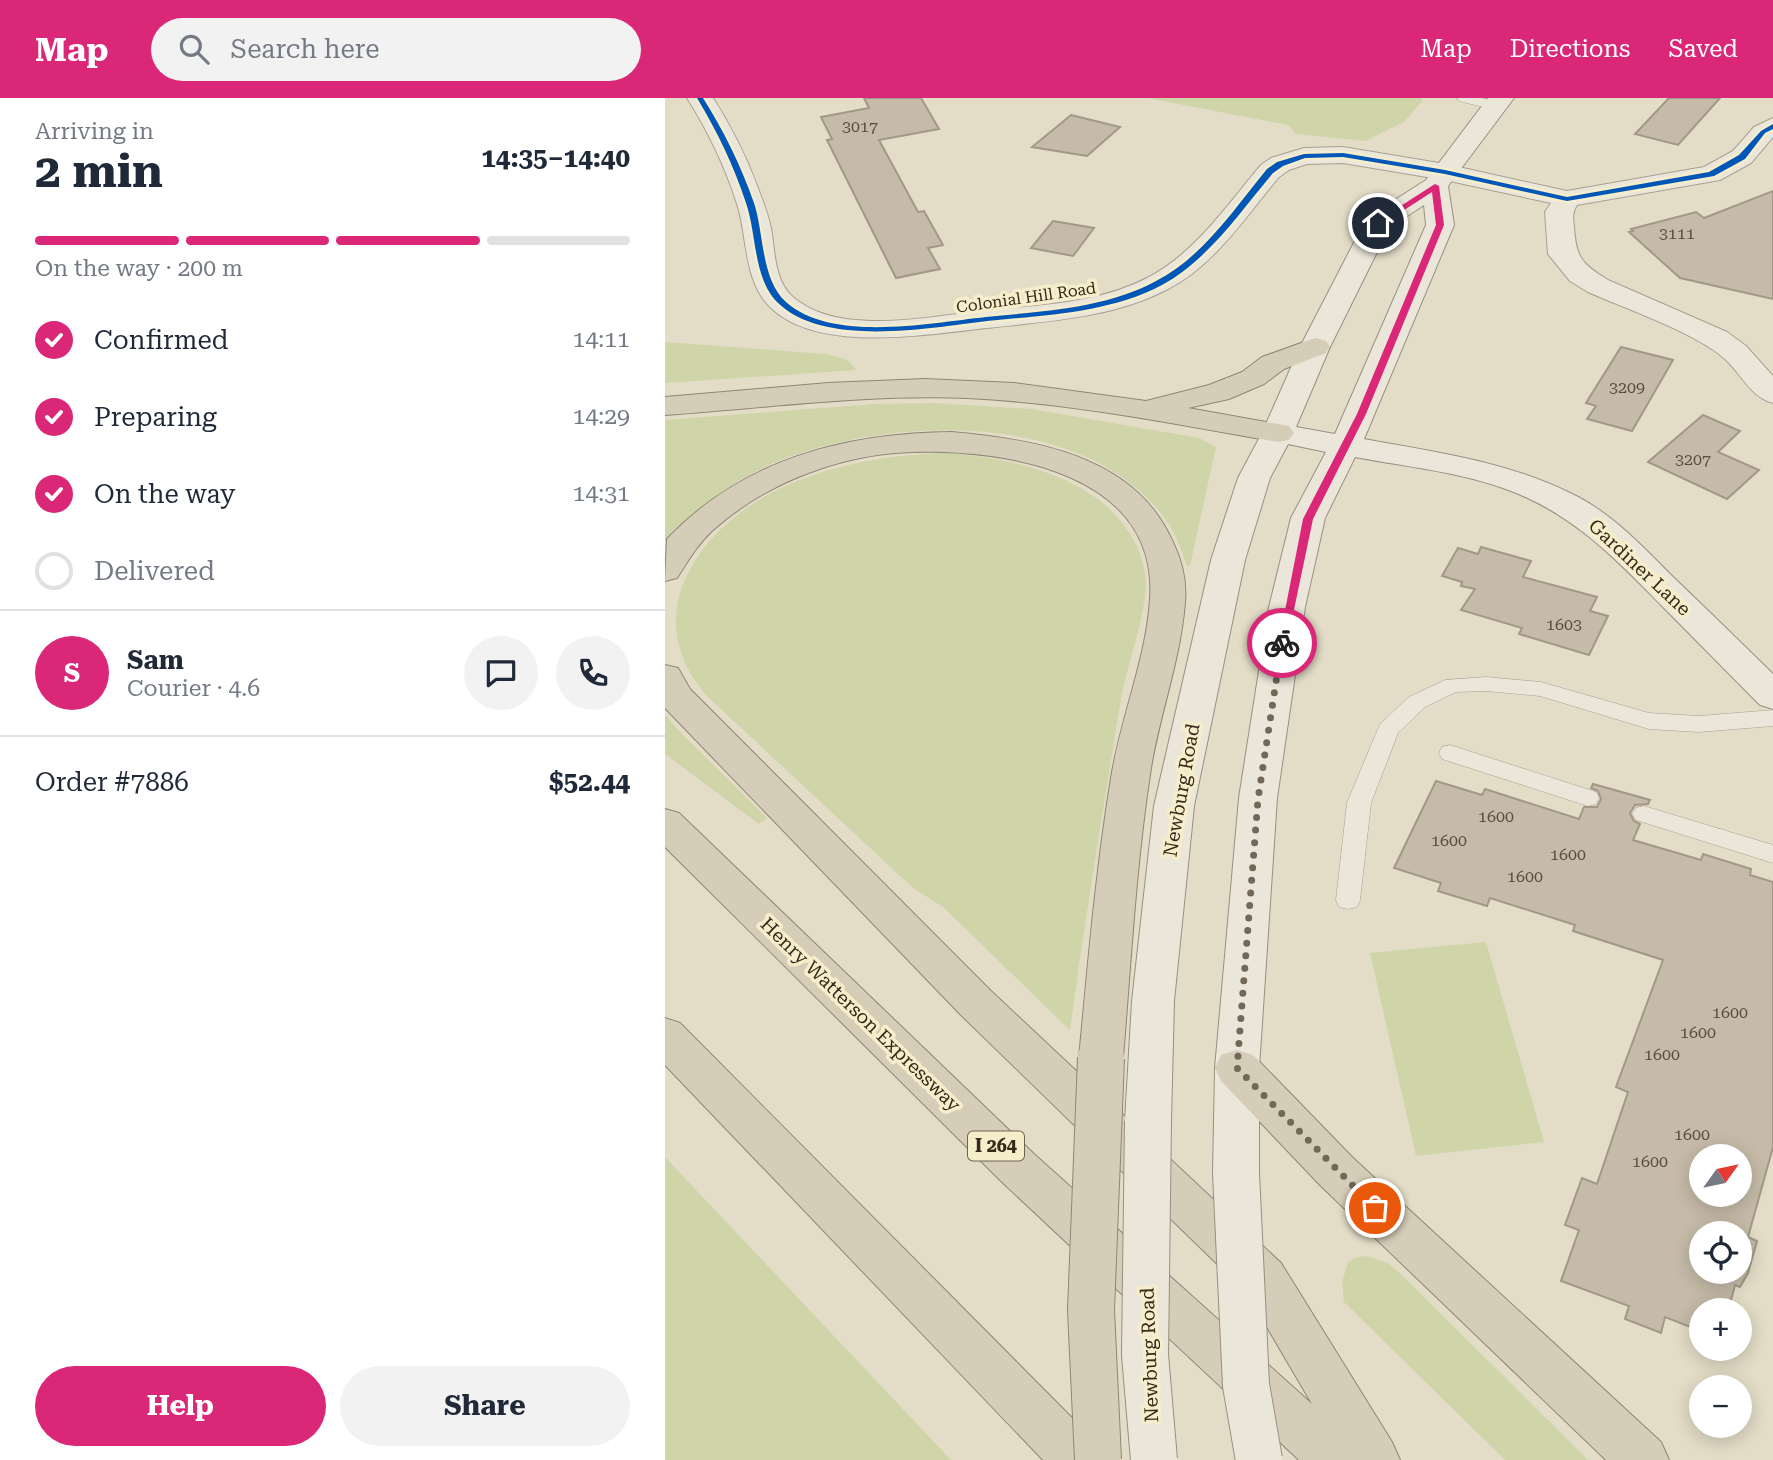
<!DOCTYPE html>
<html lang="en">
<head>
<meta charset="utf-8">
<style>
	:root { --surface:#fff; --page:#f2f2f3; --text:#1f2937; --muted:#747a83; --line:#e0e1e3; --accent:#db2777 }
	body { margin:0; font-family:"Roboto Serif",serif; background:var(--page); color:var(--text); height:100vh; display:flex; flex-direction:column; font-size:26px; white-space:nowrap }
	* { box-sizing:border-box; margin:0 }
	p { font-size:23px; color:var(--muted) }
	.icon { flex:none; width:38px; height:38px; fill:none; stroke:currentColor; stroke-width:2; stroke-linecap:round; stroke-linejoin:round }
	.map { position:relative; flex:1; overflow:hidden }
	.sheet { display:flex; flex-direction:column; background:var(--surface); width:665px }
	.sheet>* { flex:none }
	.needle { width:46px; rotate:57deg }
	.buttons { position:absolute; left:1024px; top:1046px; display:grid; gap:14px }
	.buttons a { display:grid; place-items:center; width:63px; height:63px; border-radius:50%; background:var(--surface); box-shadow:0 4px 18px #0003; font-size:35px }
	.pin { position:absolute; display:grid; place-items:center; width:60px; height:60px; color:#fff; margin:-30px; border:4px solid #fff; border-radius:50%; box-shadow:0 2px 7px #0007 }
	.courier { position:absolute; display:grid; place-items:center; width:70px; height:70px; margin:-35px; border:5px solid #db2777; border-radius:50%; background:#fff; color:#222; box-shadow:0 2px 9px #0007 }
	.head em { font-style:normal; font-weight:700 }
	.head div { display:flex; flex-direction:column-reverse }
	.head { display:flex; align-items:center; justify-content:space-between; height:119px; padding:0 35px }
	h1 { font-size:46px; font-weight:700; line-height:52px }
	.bar { display:grid; grid-template-columns:repeat(4,1fr); gap:10px 7px; align-content:center; height:84px; padding:0 35px }
	.bar i { height:9px; border-radius:5px; background:var(--line) }
	.bar .active { background:var(--accent) }
	.bar p { grid-column:span 4 }
	.line { display:flex; align-items:center; gap:18px; padding:0 35px; border-top:2px solid var(--line) }
	.line div { flex:1 }
	.round { display:grid; place-items:center; flex:none; width:74px; height:74px; border-radius:37px; background:var(--page) }
	ol { padding:0 35px; list-style:none }
	li { display:flex; align-items:center; gap:21px; height:77px }
	li p { margin-inline-start:auto }
	li .icon { padding:7px; border-radius:50%; background:var(--accent); color:#fff; stroke-width:4 }
	li:last-child { color:var(--muted) }
	li i { width:38px; height:38px; border:4px solid var(--line); border-radius:50% }
	.button { display:flex; gap:14px; margin-top:auto; padding:14px 35px }
	.button a { flex:1; height:80px; border-radius:42px; background:var(--accent); color:#fff; font-size:28px; font-weight:700; line-height:80px; text-align:center }
	.button a+a { background:var(--page); color:var(--text) }
	header { display:flex; align-items:center; gap:42px; box-sizing:border-box; height:98px; padding:0 35px; background:var(--accent); color:#fff }
	header strong { font-size:33px }
	nav { display:flex; gap:38px; margin-inline-start:auto; font-size:24px }
	.search { width:490px; height:63px; background:var(--page); display:flex; align-items:center; gap:18px; box-sizing:border-box; padding:0 24px; border-radius:38px; color:var(--muted); font-size:26px }
	main { display:flex; flex:1; min-height:0 }
	.map>svg:first-child { display:block }
	.green { fill:#d0d4a9 }
	.building { fill:#c6bba8; stroke:#a39887; stroke-width:2; fill-rule:evenodd }
	.lines { fill:none; stroke-linecap:round; stroke-linejoin:round }
	.lane-casing { stroke:#a7a091; stroke-width:1 }
	.street-casing { stroke:#a7a091; stroke-width:2 }
	.secondary-casing { stroke:#979081; stroke-width:2 }
	.highway-casing { stroke:#8d8678; stroke-width:2 }
	.lane { fill:#eae6da; fill-rule:evenodd }
	.street { fill:#eae6da; fill-rule:evenodd }
	.secondary { fill:#eae6da; fill-rule:evenodd }
	.highway { fill:#d6cdb8; fill-rule:evenodd }
	.secondary-bridge-casing { stroke:#979081; stroke-width:48; stroke-linecap:butt }
	.highway-bridge-casing { stroke:#8d8678; stroke-width:48; stroke-linecap:butt }
	.secondary-bridge { stroke:#eae6da; stroke-width:46 }
	.highway-bridge { stroke:#d6cdb8; stroke-width:46 }
	.cycleway-casing { stroke:#f6edcb; stroke-width:5 }
	.cycleway { fill:#0057b8; fill-rule:evenodd }
	.route { fill:#db2777 }
	.done { stroke:#726857; stroke-width:7; stroke-dasharray:0 12.6 }
	.labels { text-anchor:middle; stroke-width:7; stroke-linejoin:round; paint-order:stroke }
	.number-label { font-size:16px; fill:#594e3e }
	.far-street-label { font-size:16px; fill:#35291b; stroke:#f6edcb }
	.shield { fill:#f6edcb; stroke:#6f6450; stroke-width:2 }
	.shield-label { font-size:18px; font-weight:bold; fill:#35291b }
	.street-label { font-size:19px; fill:#35291b; stroke:#f6edcb }
</style>
</head>
<body>
<header>
<strong>Map</strong>
<div class="search"><svg class="icon" aria-label="search" viewBox="0 0 24 24"><circle cx="10" cy="10" r="6"/><path d="M15 15l6 6"/></svg>Search here</div>
<nav><a>Map</a><a>Directions</a><a>Saved</a></nav>
</header>
<main>
<section class="sheet">
<div class="head"><div><h1>2 min</h1><p>Arriving in</p></div><em>14:35–14:40</em></div>
<div class="bar"><i class="active"></i><i class="active"></i><i class="active"></i><i></i><p>On the way · 200 m</p></div>
<ol>
<li><svg class="icon" aria-label="check" viewBox="0 0 24 24"><path d="M5 12l5 5 9-10"/></svg>Confirmed<p>14:11</p></li>
<li><svg class="icon" aria-label="check" viewBox="0 0 24 24"><path d="M5 12l5 5 9-10"/></svg>Preparing<p>14:29</p></li>
<li><svg class="icon" aria-label="check" viewBox="0 0 24 24"><path d="M5 12l5 5 9-10"/></svg>On the way<p>14:31</p></li>
<li><i></i>Delivered</li>
</ol>
<div class="line" style="height:126px"><b class="round" style="background:var(--accent);color:#fff">S</b><div><b>Sam</b><p>Courier · 4.6</p></div><a class="round"><svg class="icon" aria-label="chat" viewBox="0 0 24 24"><path d="M4 5h16v11H9l-5 4z"/></svg></a><a class="round"><svg class="icon" aria-label="phone" viewBox="0 0 24 24"><path d="M5 4h4l2 5-3 2q2 4 5 5l2-3 5 2v4C11 20 4 13 5 4z"/></svg></a></div>
<div class="line" style="height:91px"><div>Order #7886</div><b>$52.44</b></div>
<div class="button"><a>Help</a><a>Share</a></div>
</section>
<div class="map">
<svg width="1108" height="1362" viewBox="0 0 1108 1362">
	<rect width="100%" height="100%" fill="#e3ddc7"/>
	<g class="green">
		<polygon points="483,0 755,0 758,2 739,24 700,43 631,36 623,27"/>
		<polygon points="0,244 161,256 183,262 191,272 0,285"/>
		<path d="M269,305L367,311L534,340L551,349L525,468H522C516,453 512,438 503,425C425,312 230,317 116,362C71,380 32,408 0,444V322L210,306Z"/>
		<path d="M282,355C346,360 434,378 468,441C475,453 481,472 481,486C479,526 463,562 456,601C438,711 420,821 405,932L278,809L248,790L45,601C16,571 2,530 17,489C57,388 184,357 282,355Z"/>
		<polygon points="0,616 13,632 102,720 94,726 0,656"/>
		<polygon points="821,844 879,1044 751,1058 705,855"/>
		<polygon points="0,1059 286,1362 0,1362"/>
		<polygon points="702,1158 723,1165 741,1181 923,1362 840,1362 679,1204 677,1184 683,1164 692,1159"/>
	</g>
	<g class="building">
		<polygon points="199,0 256,0 274,31 214,42 253,114 259,113 278,147 263,150 275,171 231,180 162,42 167,41 156,19 204,10"/>
		<polygon points="1004,0 1055,0 1013,47 970,36"/>
		<polygon points="406,17 455,29 422,58 367,49"/>
		<polygon points="1108,93 1108,201 1015,180 964,134 968,133 966,131 1031,114 1039,120"/>
		<polygon points="388,123 429,130 408,158 366,150"/>
		<polygon points="956,249 1008,262 967,333 922,321 931,308 921,305"/>
		<polygon points="1038,317 1075,333 1053,354 1094,372 1062,401 983,364"/>
		<polygon points="816,449 866,463 858,479 932,499 925,513 943,518 924,557 854,536 857,530 796,512 810,491 796,488 797,484 777,478 793,450 813,456"/>
		<path d="M771,683L817,697L820,691L914,721L919,709H932L936,701L933,693L926,690L928,686L985,702L983,706L970,707L965,715L969,723L975,726L968,742L1036,762L1038,756L1086,771L1085,777L1108,784V1049L1083,1139L1092,1143L1083,1175L1075,1189L1070,1187L1063,1213H1036V1233L1000,1219L996,1235L960,1221L964,1208L896,1183L914,1132L900,1127L917,1080L932,1086L963,994L951,989L998,862L908,833L910,827L825,800L822,808L773,793L776,785L729,770ZM1036,1059H1074V1097H1036ZM1036,1136H1074V1174H1036Z"/>
	</g>
	<g class="lines">
		<defs>
			<g id="lane">
				<polygon points="792,0 816,0 835,5 837,8 830,12 794,3"/>
				<polygon points="821,579 876,584 984,615 1034,618 1108,612 1108,628 1034,634 984,631 875,598 821,593 791,594 760,609 733,635 706,705 695,802 692,809 683,811 674,809 671,802 682,705 715,626 744,599 780,582"/>
				<polygon points="785,647 931,694 934,700 931,706 923,708 777,661 774,655 777,649"/>
				<polygon points="979,708 1108,747 1108,765 971,722 967,716 971,710"/>
			</g>
			<path id="street" d="M22,0H48C66,28 81,58 93,90C98,103 103,116 106,130C110,152 109,183 128,199C174,239 264,218 319,213C374,207 433,206 484,179C531,154 562,107 596,67L606,60L639,50L678,49L780,66L902,93L1039,69L1068,53L1089,29L1108,20V39L1086,65L1055,82L912,107C907,115 908,120 909,129C911,160 917,166 943,182L1062,234L1081,248L1108,278V305C1087,300 1076,276 1061,262C1034,236 959,210 923,194L905,183L883,156L880,114L886,105L780,82L678,65L642,66L624,72L614,79C581,118 550,167 503,191C448,220 383,223 322,230C263,236 154,256 106,210C78,183 83,140 72,106C60,68 43,33 22,0Z"/>
			<path id="secondary" d="M823,0H849L783,88L789,127L699,341C769,354 841,363 905,395C946,414 977,448 1008,479C1042,511 1075,544 1108,576V611L1095,607C1062,574 1030,541 997,508C952,462 909,417 846,393C797,374 742,369 690,359L660,420L640,509L612,700L594,970V1075L587,1089L571,1095L555,1089L548,1075L550,970L574,700L604,509L626,420L661,354L623,346L605,380L580,462L529,708L509,903L506,1023L499,1037L483,1042L467,1037L460,1023L467,903L489,708L546,462L573,380L597,335L635,249L699,125L703,119L761,82ZM759,107L761,127L670,336L631,329L665,249L724,130Z"/>
			<g id="highway">
				<path d="M650,240L661,243L665,249L661,255L619,271L599,286L564,301L523,310L624,328L629,335L624,342L613,344C510,326 407,305 302,300C201,296 101,310 0,317V299L163,285L260,281L349,285L481,303L544,287L577,274L597,259Z"/>
				<path d="M287,334C367,341 466,357 505,438C516,460 522,479 520,504C516,560 495,615 486,670C471,766 466,863 458,960L452,973L436,978L420,973L414,960C423,865 431,769 447,674C457,617 481,560 485,502C494,375 342,351 247,354C176,356 100,385 47,433C32,447 23,463 12,480L0,483L2,441C78,361 180,335 287,334Z"/>
				<polygon points="0,567 13,570 25,591 326,893 616,1165 727,1344 735,1362 634,1362 337,1084 0,749 0,711 14,715 369,1056 647,1306 582,1195 296,917 0,610"/>
				<polygon points="0,920 15,925 431,1344 439,1362 378,1362 0,967"/>
				<polygon points="572,952 588,957 688,1060 996,1344 1004,1362 941,1362 656,1088 556,983 550,970 556,957"/>
			</g>
		</defs>
		<use href="#lane" class="lane-casing"/>
		<use href="#street" class="street-casing"/>
		<use href="#secondary" class="secondary-casing"/>
		<use href="#highway" class="highway-casing"/>
		<use href="#lane" class="lane"/>
		<use href="#street" class="street"/>
		<use href="#secondary" class="secondary"/>
		<use href="#highway" class="highway"/>
		<defs>
			<g id="secondary-bridge">
				<polyline points="483,1023 480,1257 489,1362"/>
				<polyline points="571,1075 581,1287 594,1362"/>
			</g>
			<polyline id="highway-bridge" points="433,1362 426,1212 436,960"/>
		</defs>
		<use href="#secondary-bridge" class="secondary-bridge-casing"/>
		<use href="#highway-bridge" class="highway-bridge-casing"/>
		<use href="#secondary-bridge" class="secondary-bridge"/>
		<use href="#highway-bridge" class="highway-bridge"/>
		<defs>
			<path id="cycleway" d="M32,0H38C59,33 76,68 89,105C99,135 96,182 121,204C167,245 265,225 321,219C378,213 439,211 491,183C538,159 569,111 602,71L612,64L639,56L678,55L780,72L902,99L1044,74L1074,57L1096,33L1108,26V31L1100,35L1080,61L1049,78L902,103L780,76L678,59L640,60L618,68L608,75C575,114 543,162 497,187C444,215 381,217 322,223C264,230 158,250 112,204C88,179 92,137 81,105C69,68 52,33 32,0Z"/>
		</defs>
		<use href="#cycleway" class="cycleway-casing"/>
		<use href="#cycleway" class="cycleway"/>
	</g>
	<polygon class="route" points="770,86 774,88 779,127 701,316 648,421 622,545 613,548 638,421 692,316 771,127 767,94 716,127 709,125"/>
	<g class="lines">
		<polyline class="done" points="617,545 593,701 572,970 710,1110"/>
	</g>
	<g class="labels">
		<g class="number-label">
			<text x="195" y="34">3017</text>
			<text x="1012" y="141">3111</text>
			<text x="962" y="295">3209</text>
			<text x="1028" y="367">3207</text>
			<text x="899" y="532">1603</text>
			<text x="831" y="724">1600</text>
			<text x="784" y="748">1600</text>
			<text x="903" y="762">1600</text>
			<text x="860" y="784">1600</text>
			<text x="1065" y="920">1600</text>
			<text x="1033" y="940">1600</text>
			<text x="997" y="962">1600</text>
			<text x="1027" y="1042">1600</text>
			<text x="985" y="1069">1600</text>
		</g>
		<g class="far-street-label">
			<text transform="translate(361 199) rotate(-8)" y="6">Colonial Hill Road</text>
		</g>
		<rect class="shield" x="303" y="1033.5" width="56" height="29" rx="5"/>
		<g class="shield-label">
			<text x="331" y="1054">I 264</text>
		</g>
		<g class="street-label">
			<text transform="translate(975 469) rotate(43)" y="7">Gardiner Lane</text>
			<text transform="translate(516 692) rotate(-80)" y="7">Newburg Road</text>
			<text transform="translate(196 916) rotate(44)" y="7">Henry Watterson Expressway</text>
			<text transform="translate(484 1257) rotate(-92)" y="7">Newburg Road</text>
		</g>
	</g>
</svg>
<div class="buttons">
<a><svg class="needle" viewBox="-14 -14 28 28"><path d="M0-13l5 13h-10z" fill="#e53935"/><path d="M0 13l5-13h-10z" fill="#747a83"/></svg></a>
<a><svg class="icon" aria-label="locate" viewBox="0 0 24 24"><circle cx="12" cy="12" r="6"/><path d="M12 2v4M12 18v4M2 12h4M18 12h4"/></svg></a>
<a>+</a>
<a>−</a>
</div>
<div class="pin" style="left:710px;top:1110px;background:#ea580c"><svg class="icon" aria-label="bag" viewBox="0 0 24 24"><path d="M5 8h14l-1 12H6zM9 8a3 3 0 0 1 6 0"/></svg></div>
<div class="pin" style="left:713px;top:125px;background:#1f2937"><svg class="icon" aria-label="home" viewBox="0 0 24 24"><path d="M3 11l9-7 9 7M6 9v11h12V9"/></svg></div>
<div class="courier" style="left:617px;top:545px"><svg class="icon" aria-label="bike" viewBox="0 0 24 24"><circle cx="6" cy="16" r="4"/><circle cx="18" cy="16" r="4"/><path d="M6 16l4-8h5l3 8M10 8l3 8H6M13 5h3"/></svg></div>
</div>
</main>
</body>
</html>
